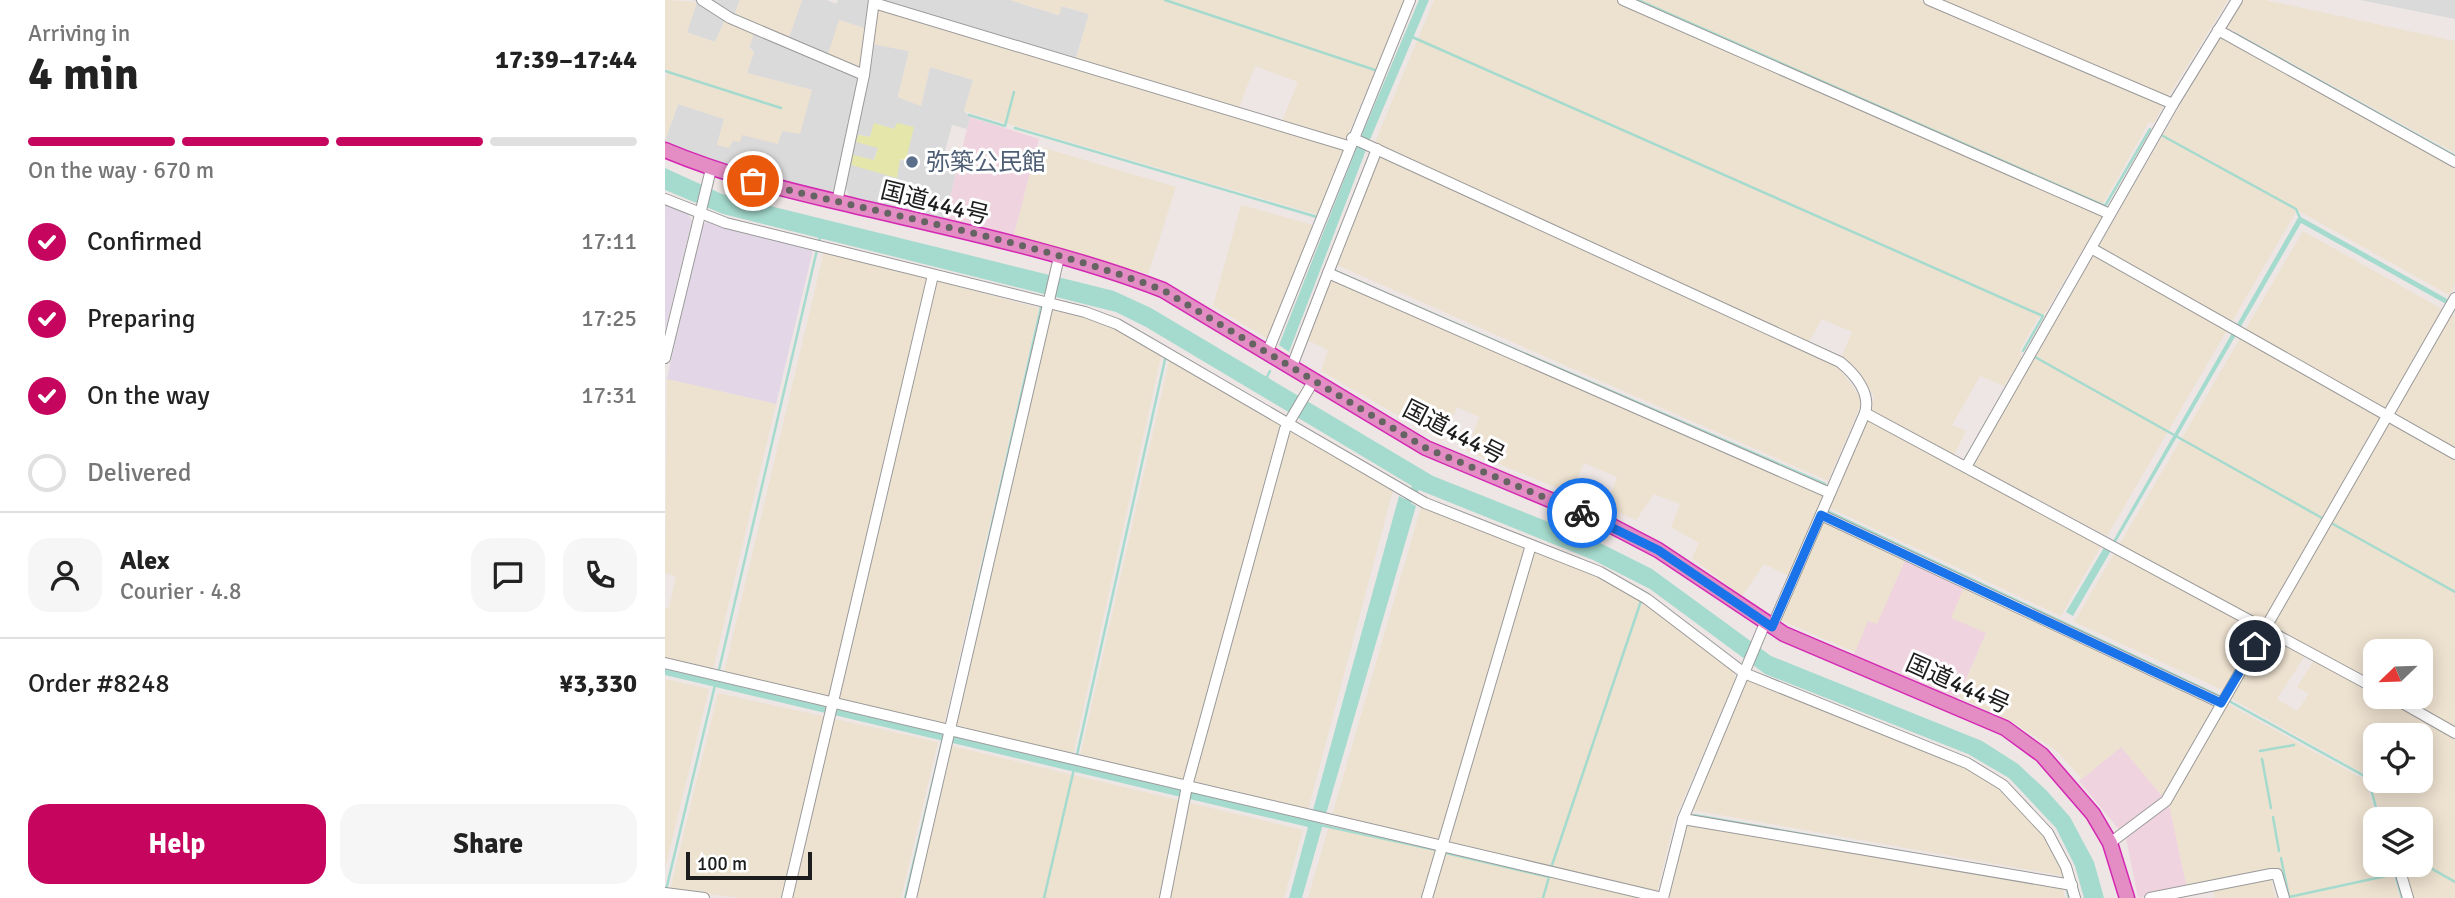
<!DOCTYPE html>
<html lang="en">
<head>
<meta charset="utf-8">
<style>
	:root { --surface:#fff; --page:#f6f6f6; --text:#222; --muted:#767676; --line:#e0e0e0; --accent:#c5055e }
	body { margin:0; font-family:Signika,"Noto Sans JP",sans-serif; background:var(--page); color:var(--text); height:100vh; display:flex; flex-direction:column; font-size:26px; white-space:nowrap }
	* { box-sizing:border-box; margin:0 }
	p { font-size:23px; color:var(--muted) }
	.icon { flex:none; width:38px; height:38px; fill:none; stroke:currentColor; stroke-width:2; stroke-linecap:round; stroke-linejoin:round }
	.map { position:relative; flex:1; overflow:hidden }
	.sheet { display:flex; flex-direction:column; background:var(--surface); width:665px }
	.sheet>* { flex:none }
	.needle { width:46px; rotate:247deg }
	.buttons { position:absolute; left:1698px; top:639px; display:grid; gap:14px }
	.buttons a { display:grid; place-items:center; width:70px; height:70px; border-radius:14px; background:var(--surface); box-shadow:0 4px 18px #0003; font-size:35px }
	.scale { position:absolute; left:21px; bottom:18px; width:126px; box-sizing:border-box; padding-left:7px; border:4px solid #1d1d1d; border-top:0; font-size:19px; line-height:24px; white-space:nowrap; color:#1d1d1d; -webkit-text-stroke:5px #fff; paint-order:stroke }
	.pin { position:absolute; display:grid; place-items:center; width:60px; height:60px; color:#fff; margin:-30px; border:4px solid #fff; border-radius:50%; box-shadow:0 2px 7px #0007 }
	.courier { position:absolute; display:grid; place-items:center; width:70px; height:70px; margin:-35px; border:5px solid #1a73e8; border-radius:50%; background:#fff; color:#222; box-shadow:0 2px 9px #0007 }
	.summary em { font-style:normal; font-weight:700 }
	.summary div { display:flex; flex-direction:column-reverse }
	.summary { display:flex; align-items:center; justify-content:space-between; height:119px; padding:0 28px }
	h1 { font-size:46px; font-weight:700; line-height:52px }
	.bar { display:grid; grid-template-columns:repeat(4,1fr); gap:10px 7px; align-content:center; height:84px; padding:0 28px }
	.bar i { height:9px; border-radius:5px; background:var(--line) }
	.bar .current { background:var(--accent) }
	.bar p { grid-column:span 4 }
	.line { display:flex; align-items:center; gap:18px; padding:0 28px; border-top:2px solid var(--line) }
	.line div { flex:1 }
	.round { display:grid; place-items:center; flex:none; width:74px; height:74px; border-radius:21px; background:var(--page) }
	ol { padding:0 28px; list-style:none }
	li { display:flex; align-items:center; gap:21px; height:77px }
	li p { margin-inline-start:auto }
	li .icon { padding:7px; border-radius:50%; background:var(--accent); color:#fff; stroke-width:4 }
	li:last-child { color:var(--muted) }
	li i { width:38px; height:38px; border:4px solid var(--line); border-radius:50% }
	.cta { display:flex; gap:14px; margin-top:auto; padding:14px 28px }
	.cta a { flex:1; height:80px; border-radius:21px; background:var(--accent); color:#fff; font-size:28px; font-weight:700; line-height:80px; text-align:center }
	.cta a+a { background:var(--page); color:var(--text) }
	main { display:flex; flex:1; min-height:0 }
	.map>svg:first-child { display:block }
	.residential { fill:#dbdadb; fill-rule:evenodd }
	.commercial { fill:#efd3df }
	.industrial { fill:#e2d6e7 }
	.farmland { fill:#ede1cf; fill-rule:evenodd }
	.grass { fill:#e5e7aa }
	.water { fill:#a5dbce }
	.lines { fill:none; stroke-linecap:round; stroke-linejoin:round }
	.stream { stroke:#a5dbce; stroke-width:2.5 }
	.minor-casing { stroke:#9a9a9a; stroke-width:12 }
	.highway-casing { stroke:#d428b3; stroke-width:17 }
	.minor { stroke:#fff; stroke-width:10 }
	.highway { stroke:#e48dc5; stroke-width:14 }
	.done { stroke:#666363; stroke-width:7; stroke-dasharray:0 12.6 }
	.route { stroke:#1a73e8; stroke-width:9 }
	.service-dot { fill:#5c6f8a; stroke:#fff; stroke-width:2.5 }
	.labels { text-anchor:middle; stroke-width:6; stroke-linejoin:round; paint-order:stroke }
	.service-label { font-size:24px; fill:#4e5e75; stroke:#fff; text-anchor:start }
	.street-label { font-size:24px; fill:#1d1d1d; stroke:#fff }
</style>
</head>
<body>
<main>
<section class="sheet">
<div class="summary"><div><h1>4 min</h1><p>Arriving in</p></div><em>17:39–17:44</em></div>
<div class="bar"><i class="current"></i><i class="current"></i><i class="current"></i><i></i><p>On the way · 670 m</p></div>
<ol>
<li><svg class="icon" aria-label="check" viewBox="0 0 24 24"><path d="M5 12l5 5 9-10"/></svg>Confirmed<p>17:11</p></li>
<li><svg class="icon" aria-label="check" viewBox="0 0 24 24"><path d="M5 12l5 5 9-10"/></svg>Preparing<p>17:25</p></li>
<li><svg class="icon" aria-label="check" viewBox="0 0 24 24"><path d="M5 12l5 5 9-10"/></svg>On the way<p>17:31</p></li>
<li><i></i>Delivered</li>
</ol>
<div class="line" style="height:126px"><a class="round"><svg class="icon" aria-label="person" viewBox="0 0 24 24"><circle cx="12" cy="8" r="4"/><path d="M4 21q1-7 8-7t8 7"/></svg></a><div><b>Alex</b><p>Courier · 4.8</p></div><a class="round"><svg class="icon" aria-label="chat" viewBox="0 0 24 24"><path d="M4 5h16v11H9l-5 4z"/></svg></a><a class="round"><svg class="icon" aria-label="phone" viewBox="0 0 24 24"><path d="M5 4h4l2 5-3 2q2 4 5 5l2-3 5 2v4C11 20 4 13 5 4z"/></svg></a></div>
<div class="line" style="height:91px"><div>Order #8248</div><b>¥3,330</b></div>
<div class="cta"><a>Help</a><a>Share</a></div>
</section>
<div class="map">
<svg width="1790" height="898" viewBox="0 0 1790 898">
	<rect width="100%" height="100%" fill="#eee6e4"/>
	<g class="residential">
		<path d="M28,0H75L69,15L124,37L137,0H162L171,4L173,0H345L393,15L396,6L424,14L408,68L209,32L175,20L199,42L244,51L233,97L256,106L265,67L308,80L299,111L305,117L302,129L287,125L280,151L295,157L279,222L186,200L180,186L165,194L33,158L0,141L13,104L59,119L52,145L76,135L117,131L147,90L82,73L89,52L60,20L50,42L21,32L32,2ZM229,129L241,160L186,165L209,160L213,148L193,135L205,137Z"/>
		<polygon points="1695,0 1790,0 1790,19"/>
	</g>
	<g class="commercial">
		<polygon points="305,117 374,139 348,239 279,222"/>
		<polygon points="1241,558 1300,585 1321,633 1292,700 1188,656 1203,620 1212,623"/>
		<polygon points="1456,747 1504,804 1522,888 1473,898 1461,838 1414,781"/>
	</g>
	<g class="industrial">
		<polygon points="0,202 21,211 27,221 0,332"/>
		<polygon points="43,221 148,250 111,404 2,379 36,226"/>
	</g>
	<g class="farmland">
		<polygon points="0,0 32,2 22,33 50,42 60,20 89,33 84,49 89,52 82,73 147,90 135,134 117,131 113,144 77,135 75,142 68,141 64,148 52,145 59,119 13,104 0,141 0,81 3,70 0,69"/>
		<polygon points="75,0 137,0 124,37 69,16"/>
		<polygon points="345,0 741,0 680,141 617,121 633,82 590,66 574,107 411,59 424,14 397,6 394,15"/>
		<polygon points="769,0 1255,0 1499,104 1489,123 1484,122 1434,211 1437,217 1380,313 1373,318 1355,350 1357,358 1339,386 1315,376 1287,425 1301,431 1289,455 1206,410 1209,396 1177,356 1187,332 1157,319 1143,343 710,142"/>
		<polygon points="1276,0 1563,0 1503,97"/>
		<polygon points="1576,0 1600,0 1790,41 1790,153 1560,26"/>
		<polygon points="212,9 679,148 654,215 299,111 308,80 265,67 256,106 233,97 244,51 207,44"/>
		<polygon points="174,20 199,28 195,69 162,57"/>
		<polygon points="1555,36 1790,168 1790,285 1784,295 1632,210 1442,536 1308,465"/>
		<polygon points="372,146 511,187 483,274 348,239"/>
		<polygon points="713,154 1174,368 1196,398 1195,407 1163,481 670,264"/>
		<polygon points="576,205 648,225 603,339 548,306"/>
		<polygon points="1638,231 1777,309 1558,690 1409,622"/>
		<polygon points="159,251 374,308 279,724 59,673"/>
		<polygon points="665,278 1159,495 1126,577 1099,564 1077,596 1027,558 1034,543 1006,527 1015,504 989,494 971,520 941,507 952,477 919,463 905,493 802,451 814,417 792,407 777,441 656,371 663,350 642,340"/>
		<polygon points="385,309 452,327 497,352 408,755 290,727"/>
		<path d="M1786,314L1790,316V898H1745L1736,868L1730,865L1755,864V819H1716L1703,776L1565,698ZM1710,651H1755V696H1710ZM1641,654L1650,659L1632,687L1644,694L1632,711L1612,699ZM1710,735H1755V780H1710Z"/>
		<polygon points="505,357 728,490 643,810 415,757"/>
		<polygon points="2,379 111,404 48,670 0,659 0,608 4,608 11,576 0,573"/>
		<polygon points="1202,419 1437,544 1396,616 1163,507"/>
		<polygon points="756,507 933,574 1009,623 1067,670 1071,678 1009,821 991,898 643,898"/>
		<polygon points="1158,520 1241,558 1212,624 1203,621 1190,652 1115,620"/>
		<polygon points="1300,585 1550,704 1498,797 1456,747 1417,779 1392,751 1349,723 1294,697 1321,633 1286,618"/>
		<polygon points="0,679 44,689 0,869"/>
		<polygon points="1082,680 1300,767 1336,787 1379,834 1399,876 1027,810"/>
		<polygon points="53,693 273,742 236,898 77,898 5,890"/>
		<polygon points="1561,703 1700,780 1712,819 1710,864 1725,865 1735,898 1622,898 1616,869 1522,888 1504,804"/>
		<polygon points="287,746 638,830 619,898 251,898"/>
		<polygon points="1023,824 1367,882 1398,889 1400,898 1003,898 1011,857"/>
		<polygon points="1606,878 1610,898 1550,898 1548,889"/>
	</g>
	<polygon class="grass" points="209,123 229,129 232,123 249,127 241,160 235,159 232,178 186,165 188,155 209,160 213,148 191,142 193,135 205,137"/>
	<g class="water">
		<polygon points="754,0 764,0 704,142 624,352 614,345 695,139"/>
		<polygon points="0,168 57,194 413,282 449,291 486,308 768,476 929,540 987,569 1106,656 1317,741 1353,764 1382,791 1405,817 1429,862 1439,898 1419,898 1410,866 1391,828 1344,778 1303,754 1100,674 985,589 928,560 754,490 746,503 751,506 661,814 658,813 655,823 658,824 637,898 624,898 643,827 0,675 0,669 648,821 651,811 648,810 734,496 740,499 747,486 481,327 451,312 58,214 0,190"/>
		<polygon points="1634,216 1784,300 1790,309 1636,223 1408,616 1401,612 1440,546 1444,548"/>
	</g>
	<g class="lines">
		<g class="stream">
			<polyline points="500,0 710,70"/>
			<polyline points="973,0 1440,206 1485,129"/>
			<polyline points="1569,33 1790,156"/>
			<polyline points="745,36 1378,316 1358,351"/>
			<polyline points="0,71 116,108"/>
			<polyline points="304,115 340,126 349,92"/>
			<polyline points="350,128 652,217"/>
			<polyline points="1498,136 1631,209 1635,218"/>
			<polyline points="670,271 1160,484"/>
			<polyline points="1370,357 1657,518"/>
			<polyline points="602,377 605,371"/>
			<polyline points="1162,511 1554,696"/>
			<polyline points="1668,524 1790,592"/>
			<polyline points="305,621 376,307"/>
			<polyline points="54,670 155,237"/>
			<polyline points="1564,701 1703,778 1714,819"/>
			<polyline points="1595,751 1629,745"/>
			<polyline points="412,755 501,355"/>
			<polyline points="1597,759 1606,808"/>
			<polyline points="1029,815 1257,855"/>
			<polyline points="1608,817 1614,851"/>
			<polyline points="655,825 771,850"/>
			<polyline points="781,853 884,877 878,898"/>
			<polyline points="1616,858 1624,897 1730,874"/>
			<polyline points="1755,862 1790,882"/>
			<polyline points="1727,864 1737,898"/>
			<polyline points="887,865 976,601"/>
			<polyline points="1,890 50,685"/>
			<polyline points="1402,890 1404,898"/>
			<polyline points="240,898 278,738"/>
			<polyline points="379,898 409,769"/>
		</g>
		<defs>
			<g id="minor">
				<polyline points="37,0 65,18 199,75"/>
				<polyline points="958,0 1445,214"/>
				<polyline points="1264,0 1508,104"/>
				<polyline points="209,3 683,146"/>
				<polyline points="1553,30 1790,162"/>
				<path d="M687,138L1175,362C1190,374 1206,393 1200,413L1107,627"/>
				<polyline points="0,199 61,223 420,312 452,324 760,503 935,572 982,599 1079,673 1302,763 1338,785 1383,833 1401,867 1410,898"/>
				<polyline points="172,202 199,75 209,0"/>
				<polyline points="1426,248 1790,454"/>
				<polyline points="663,273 712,149"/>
				<polyline points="603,351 745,0"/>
				<polyline points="0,358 46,169"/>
				<polyline points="627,366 663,273 1165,493"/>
				<polyline points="1200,413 1710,688"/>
				<polyline points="1301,467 1508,104 1572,0"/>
				<polyline points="1156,515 1556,703"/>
				<polyline points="0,663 998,898"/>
				<polyline points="1725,696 1790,733"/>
				<polyline points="1018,819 1407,885"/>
				<polyline points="1445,843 1501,801 1790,298"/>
				<polyline points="1735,871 1743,898"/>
				<polyline points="0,893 39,898"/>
				<polyline points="122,898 268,275"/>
				<polyline points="246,898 394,257"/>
				<polyline points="500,898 522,786 620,429 649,380"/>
				<polyline points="762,898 866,545"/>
				<polyline points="998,898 1018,819 1100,623"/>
				<polyline points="1485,898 1606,874 1612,874 1619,898"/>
			</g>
			<path id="highway" d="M0,150C57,174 114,188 173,202C282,228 394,250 498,290L761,448L945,525L993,550L1119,634L1340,728L1377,755L1428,814L1445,843L1462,898"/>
		</defs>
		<use href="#minor" class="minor-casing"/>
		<use href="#highway" class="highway-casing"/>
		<use href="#minor" class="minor"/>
		<use href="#highway" class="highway"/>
	</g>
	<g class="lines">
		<path class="done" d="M88,181C223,216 367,240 498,290L761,448L917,513"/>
		<polyline class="route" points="917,513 993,550 1107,627 1156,515 1556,703 1590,646"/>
	</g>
	<circle class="service-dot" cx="247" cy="162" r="7"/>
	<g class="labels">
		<g class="service-label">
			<text x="261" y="170">弥築公民館</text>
		</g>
		<g class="street-label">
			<text transform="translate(270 203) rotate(14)" y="8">国道444号</text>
			<text transform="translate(789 432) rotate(27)" y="8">国道444号</text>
			<text transform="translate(1293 684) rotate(24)" y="8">国道444号</text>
		</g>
	</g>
</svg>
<div class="buttons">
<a><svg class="needle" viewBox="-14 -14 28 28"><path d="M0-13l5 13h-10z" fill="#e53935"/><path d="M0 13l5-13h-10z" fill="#767676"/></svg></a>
<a><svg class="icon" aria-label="locate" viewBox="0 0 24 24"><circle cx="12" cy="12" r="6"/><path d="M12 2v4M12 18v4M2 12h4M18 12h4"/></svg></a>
<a><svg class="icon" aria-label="layers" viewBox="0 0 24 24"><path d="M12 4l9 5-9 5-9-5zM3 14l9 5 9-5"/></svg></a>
</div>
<div class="scale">100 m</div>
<div class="pin" style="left:88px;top:181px;background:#ea580c"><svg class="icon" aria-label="bag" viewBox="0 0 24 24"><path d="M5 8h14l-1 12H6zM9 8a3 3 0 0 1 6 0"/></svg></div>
<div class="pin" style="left:1590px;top:646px;background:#1f2937"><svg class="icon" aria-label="home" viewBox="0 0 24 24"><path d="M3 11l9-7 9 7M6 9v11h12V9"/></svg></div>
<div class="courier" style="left:917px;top:513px"><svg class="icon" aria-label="bike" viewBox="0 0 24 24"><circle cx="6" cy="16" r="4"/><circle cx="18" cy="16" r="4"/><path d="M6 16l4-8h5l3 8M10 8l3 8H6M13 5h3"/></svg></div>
</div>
</main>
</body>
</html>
